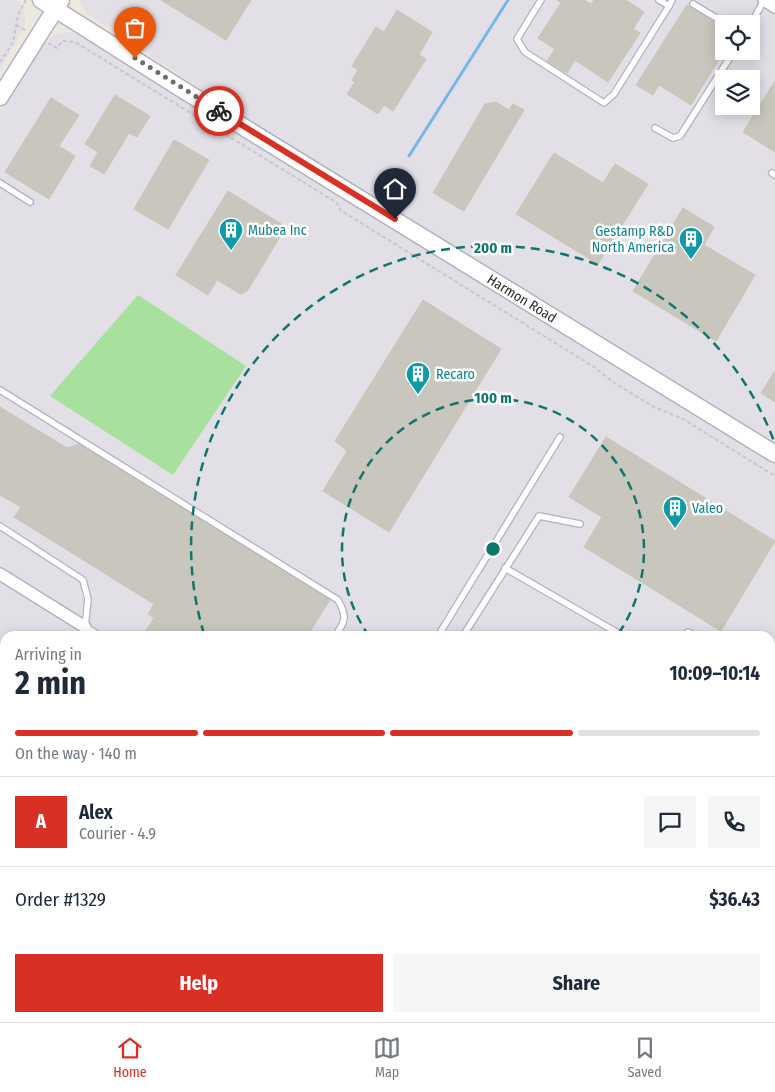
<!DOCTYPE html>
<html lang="en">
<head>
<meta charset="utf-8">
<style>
	:root { --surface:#fff; --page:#f6f6f7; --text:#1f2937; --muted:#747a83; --line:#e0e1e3; --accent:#d93025 }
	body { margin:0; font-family:"Fira Sans Condensed",sans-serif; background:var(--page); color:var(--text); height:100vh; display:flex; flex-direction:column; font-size:19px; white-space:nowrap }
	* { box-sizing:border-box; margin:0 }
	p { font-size:16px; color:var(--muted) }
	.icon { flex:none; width:28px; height:28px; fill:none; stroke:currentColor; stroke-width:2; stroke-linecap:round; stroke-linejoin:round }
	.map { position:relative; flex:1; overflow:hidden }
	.side { position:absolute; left:0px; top:631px; width:775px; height:391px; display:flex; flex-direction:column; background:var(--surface); border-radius:15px 15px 0 0; box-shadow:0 2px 12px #0003 }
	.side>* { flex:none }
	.controls { position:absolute; left:715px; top:15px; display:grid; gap:10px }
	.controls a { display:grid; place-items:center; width:45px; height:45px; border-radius:0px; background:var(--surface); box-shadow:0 2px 12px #0003; font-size:25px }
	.pin { position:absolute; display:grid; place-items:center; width:42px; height:42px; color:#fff; margin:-51px -21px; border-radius:50% 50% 50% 0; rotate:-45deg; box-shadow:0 0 5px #0007 }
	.pin .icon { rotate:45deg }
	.courier { position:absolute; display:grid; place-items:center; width:50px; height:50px; margin:-25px; border:4px solid #d93025; border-radius:50%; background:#fff; color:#222; box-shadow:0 1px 6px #0007 }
	.overview em { font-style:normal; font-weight:700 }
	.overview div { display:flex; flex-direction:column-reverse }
	.overview { display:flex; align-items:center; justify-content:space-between; height:85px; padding:0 15px }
	h1 { font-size:32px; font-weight:700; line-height:38px }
	.bar { display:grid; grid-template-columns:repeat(4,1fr); gap:8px 5px; align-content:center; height:60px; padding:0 15px }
	.bar i { height:6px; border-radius:4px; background:var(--line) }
	.bar .current { background:var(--accent) }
	.bar p { grid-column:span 4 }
	.line { display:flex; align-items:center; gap:12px; padding:0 15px; border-top:1px solid var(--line) }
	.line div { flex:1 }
	.round { display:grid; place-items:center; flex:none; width:52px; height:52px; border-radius:0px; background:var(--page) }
	.action { display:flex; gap:10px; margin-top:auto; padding:10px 15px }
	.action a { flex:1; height:58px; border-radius:0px; background:var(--accent); color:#fff; font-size:20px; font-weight:700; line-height:58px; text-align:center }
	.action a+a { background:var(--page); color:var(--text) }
	.tabs { display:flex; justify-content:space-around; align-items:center; height:70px; border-top:1px solid var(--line); background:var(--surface); font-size:14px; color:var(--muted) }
	.tabs a { display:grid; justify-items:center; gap:2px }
	.tabs .current { color:var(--accent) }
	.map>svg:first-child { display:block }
	.industrial { fill:#e2dfe6; fill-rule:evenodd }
	.green { fill:#a8e19d }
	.water { fill:#75b7eb }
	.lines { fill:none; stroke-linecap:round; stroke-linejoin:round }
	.stream { stroke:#75b7eb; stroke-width:3 }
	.building { fill:#c9c7bd; stroke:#c8c5b8 }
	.lane-casing { stroke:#b2b2bf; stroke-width:8 }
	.street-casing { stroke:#b2b2bf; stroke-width:14 }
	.secondary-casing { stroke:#b2b2bf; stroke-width:19 }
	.path { stroke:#c8c8c8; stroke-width:2; stroke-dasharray:4 2.5; stroke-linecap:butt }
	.lane { stroke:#fff; stroke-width:5.5 }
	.street { stroke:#fff; stroke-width:11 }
	.secondary { stroke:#fff; stroke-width:16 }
	.done { stroke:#706e6b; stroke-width:5; stroke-dasharray:0 9 }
	.route { stroke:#d93025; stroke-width:6 }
	.ring { fill:none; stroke:#0f766e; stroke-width:2.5; stroke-dasharray:9 6 }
	.labels { text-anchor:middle; stroke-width:5; stroke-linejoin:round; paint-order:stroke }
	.culture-label { font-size:14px; fill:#0d838f; stroke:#fff; text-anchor:start }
	.street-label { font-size:14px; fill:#2c2c2c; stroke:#fff }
	.centre { fill:#0f766e; stroke:#fff; stroke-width:2.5 }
	.ring-label { font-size:15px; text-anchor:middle; font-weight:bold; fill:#0f766e; stroke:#fff; stroke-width:5; stroke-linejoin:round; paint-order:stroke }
</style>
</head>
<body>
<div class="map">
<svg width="775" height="1022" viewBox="0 0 775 1022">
	<rect width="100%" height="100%" fill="#ede9df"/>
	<g class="industrial">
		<polygon points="0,0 15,0 20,3 23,8 26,18 24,27 0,70"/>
		<path d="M80,0H775V444L217,100L85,12ZM724,24H751V51H724ZM724,79H751V106H724Z"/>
		<polygon points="69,32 80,35 151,77 775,465 775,1022 407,1022 400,1018 770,1018 770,636 5,636 5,1018 7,1018 6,1022 0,1022 0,111 46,42 54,35"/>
	</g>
	<polygon class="green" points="138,295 246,366 173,475 50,396"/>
	<polygon class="water" points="220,1018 310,1018 318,1022 217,1022"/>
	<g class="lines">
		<polyline class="stream" points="409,156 508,0"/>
	</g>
	<g class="building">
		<polygon points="161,0 251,0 226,40"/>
		<polygon points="557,0 584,0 591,4 594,0 626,0 644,12 633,29 640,33 608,82 575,60 567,73 547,61 555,49 538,38 561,3"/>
		<polygon points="687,5 724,28 724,51 691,105 659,85 653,95 636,85"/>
		<polygon points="397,10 432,32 419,55 426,59 393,111 384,105 378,114 347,94 355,82 352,80 358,70 352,66 376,27 384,32"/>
		<polygon points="775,81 775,152 743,132"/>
		<polygon points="115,95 150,116 137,137 129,133 104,174 90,166 98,152 85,144"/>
		<polygon points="51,98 79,115 59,146 75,156 49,199 5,172"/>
		<polygon points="496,102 509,110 513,104 524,110 464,211 433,193 485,104"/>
		<polygon points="174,140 209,160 168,229 134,209"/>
		<polygon points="554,153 603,183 615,164 648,184 598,264 516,214"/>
		<polygon points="228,191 286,227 248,290 241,294 217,280 208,295 176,275"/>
		<polygon points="683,208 714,227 704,245 755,275 716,341 633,291"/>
		<polygon points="423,300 501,349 389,532 323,491 347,451 335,441"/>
		<polygon points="775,371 775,402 761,393"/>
		<polygon points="0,407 67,448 80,444 330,600 307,636 143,636 154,618 148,614 154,604 14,517 21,507 0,495"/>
		<polygon points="606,437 775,541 721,631 584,547 602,517 569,497"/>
		<polygon points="770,831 775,834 775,930 770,927"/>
	</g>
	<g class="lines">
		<defs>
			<g id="lane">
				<polyline points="541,0 517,39 525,52 604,103 614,94 669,6"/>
				<polyline points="659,0 669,6 672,0"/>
				<polyline points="693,4 726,24"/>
				<polyline points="751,24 764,0"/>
				<polyline points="655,128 673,138 680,136 734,51"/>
				<polyline points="772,173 775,175"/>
				<polyline points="0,183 30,202"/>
				<path d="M0,390L338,600C347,616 346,621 335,636"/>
				<polyline points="0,526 83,580 88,599 85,627 101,636"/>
				<polyline points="505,568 623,636"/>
				<polyline points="438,636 560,437"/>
				<polyline points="463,636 539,516 580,524"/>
				<polyline points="683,636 688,632 696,636"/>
				<polyline points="770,697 775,699"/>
				<polyline points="770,771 775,763"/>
				<polyline points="770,794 775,797"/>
			</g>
			<g id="street">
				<polyline points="764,0 775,7"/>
				<polyline points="0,574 85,627"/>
				<polyline points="770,683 775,674"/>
				<polyline points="770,970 775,973"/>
			</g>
			<g id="secondary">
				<path id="s1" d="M41,0L180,88L775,454"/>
				<polyline points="0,97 61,0"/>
			</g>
		</defs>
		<use href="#lane" class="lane-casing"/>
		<use href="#street" class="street-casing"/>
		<use href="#secondary" class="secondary-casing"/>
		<g class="path">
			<polyline points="16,25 27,31"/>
			<polyline points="48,43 57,48 63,41 75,42 334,201 338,204 340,210 594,367 613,382 654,407 683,419 775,476"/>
			<polyline points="0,62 13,43 18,15 26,0"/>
		</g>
		<use href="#lane" class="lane"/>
		<use href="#street" class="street"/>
		<use href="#secondary" class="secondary"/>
	</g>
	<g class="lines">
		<polyline class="done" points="135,58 219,111"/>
		<polyline class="route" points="219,111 395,219"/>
	</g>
	<g class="ring">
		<path d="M369 636A151 151 0 1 1 617 636"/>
		<path d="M204 634A301 301 0 0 1 775 444"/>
	</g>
	<defs>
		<symbol id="building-pin" viewBox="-11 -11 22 30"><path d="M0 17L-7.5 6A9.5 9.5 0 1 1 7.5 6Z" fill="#0f9aa8" stroke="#fff"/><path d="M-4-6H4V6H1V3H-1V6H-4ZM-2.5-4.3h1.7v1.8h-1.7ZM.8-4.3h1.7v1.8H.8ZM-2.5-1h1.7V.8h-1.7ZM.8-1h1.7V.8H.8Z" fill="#fff"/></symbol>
	</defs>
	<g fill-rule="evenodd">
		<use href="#building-pin" x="217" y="216" width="28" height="38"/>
		<use href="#building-pin" x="677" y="225" width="28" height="38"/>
		<use href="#building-pin" x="404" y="360" width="28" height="38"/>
		<use href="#building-pin" x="661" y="494" width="28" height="38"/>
	</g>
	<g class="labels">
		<g class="culture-label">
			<text x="248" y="235">Mubea Inc</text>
			<text x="674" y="236" text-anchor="end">Gestamp R&amp;D<tspan x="674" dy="16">North America</tspan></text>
			<text x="436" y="379">Recaro</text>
			<text x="692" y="513">Valeo</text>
		</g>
		<g class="street-label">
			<text dy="5" stroke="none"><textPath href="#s1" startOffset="566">Harmon Road</textPath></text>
		</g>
	</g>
	<circle cx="493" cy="549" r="8" class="centre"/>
	<g class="ring-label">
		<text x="493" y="253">200 m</text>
		<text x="493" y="403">100 m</text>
	</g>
</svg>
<div class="controls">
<a><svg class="icon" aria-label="locate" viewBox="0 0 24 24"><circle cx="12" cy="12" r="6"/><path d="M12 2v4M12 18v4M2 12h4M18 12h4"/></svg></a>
<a><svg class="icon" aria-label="layers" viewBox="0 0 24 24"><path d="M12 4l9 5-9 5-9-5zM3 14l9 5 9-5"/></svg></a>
</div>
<div class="pin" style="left:135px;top:58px;background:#ea580c"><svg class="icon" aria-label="bag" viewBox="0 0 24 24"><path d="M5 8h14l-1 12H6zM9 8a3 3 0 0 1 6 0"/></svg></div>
<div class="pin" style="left:395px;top:219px;background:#1f2937"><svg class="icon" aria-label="home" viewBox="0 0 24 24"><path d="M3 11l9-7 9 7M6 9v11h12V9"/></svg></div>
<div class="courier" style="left:219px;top:111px"><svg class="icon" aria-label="bike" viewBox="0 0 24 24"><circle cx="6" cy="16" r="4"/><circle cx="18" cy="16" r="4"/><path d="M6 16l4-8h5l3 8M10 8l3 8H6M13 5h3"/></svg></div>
<section class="side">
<div class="overview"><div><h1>2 min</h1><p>Arriving in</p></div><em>10:09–10:14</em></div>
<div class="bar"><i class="current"></i><i class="current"></i><i class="current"></i><i></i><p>On the way · 140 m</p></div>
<div class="line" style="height:90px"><b class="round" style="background:var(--accent);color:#fff">A</b><div><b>Alex</b><p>Courier · 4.9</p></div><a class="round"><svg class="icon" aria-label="chat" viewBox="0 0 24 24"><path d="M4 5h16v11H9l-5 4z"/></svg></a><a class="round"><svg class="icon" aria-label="phone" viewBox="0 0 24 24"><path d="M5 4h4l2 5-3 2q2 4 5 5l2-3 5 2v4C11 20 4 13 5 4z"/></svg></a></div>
<div class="line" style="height:65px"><div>Order #1329</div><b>$36.43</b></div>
<div class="action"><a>Help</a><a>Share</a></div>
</section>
</div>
<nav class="tabs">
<a class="current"><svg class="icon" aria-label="home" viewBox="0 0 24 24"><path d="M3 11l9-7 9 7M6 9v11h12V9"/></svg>Home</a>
<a><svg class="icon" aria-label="map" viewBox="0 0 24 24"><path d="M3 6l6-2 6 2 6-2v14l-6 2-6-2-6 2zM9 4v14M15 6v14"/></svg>Map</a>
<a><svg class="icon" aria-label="saved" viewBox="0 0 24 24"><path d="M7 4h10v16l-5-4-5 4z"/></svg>Saved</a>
</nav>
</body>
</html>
